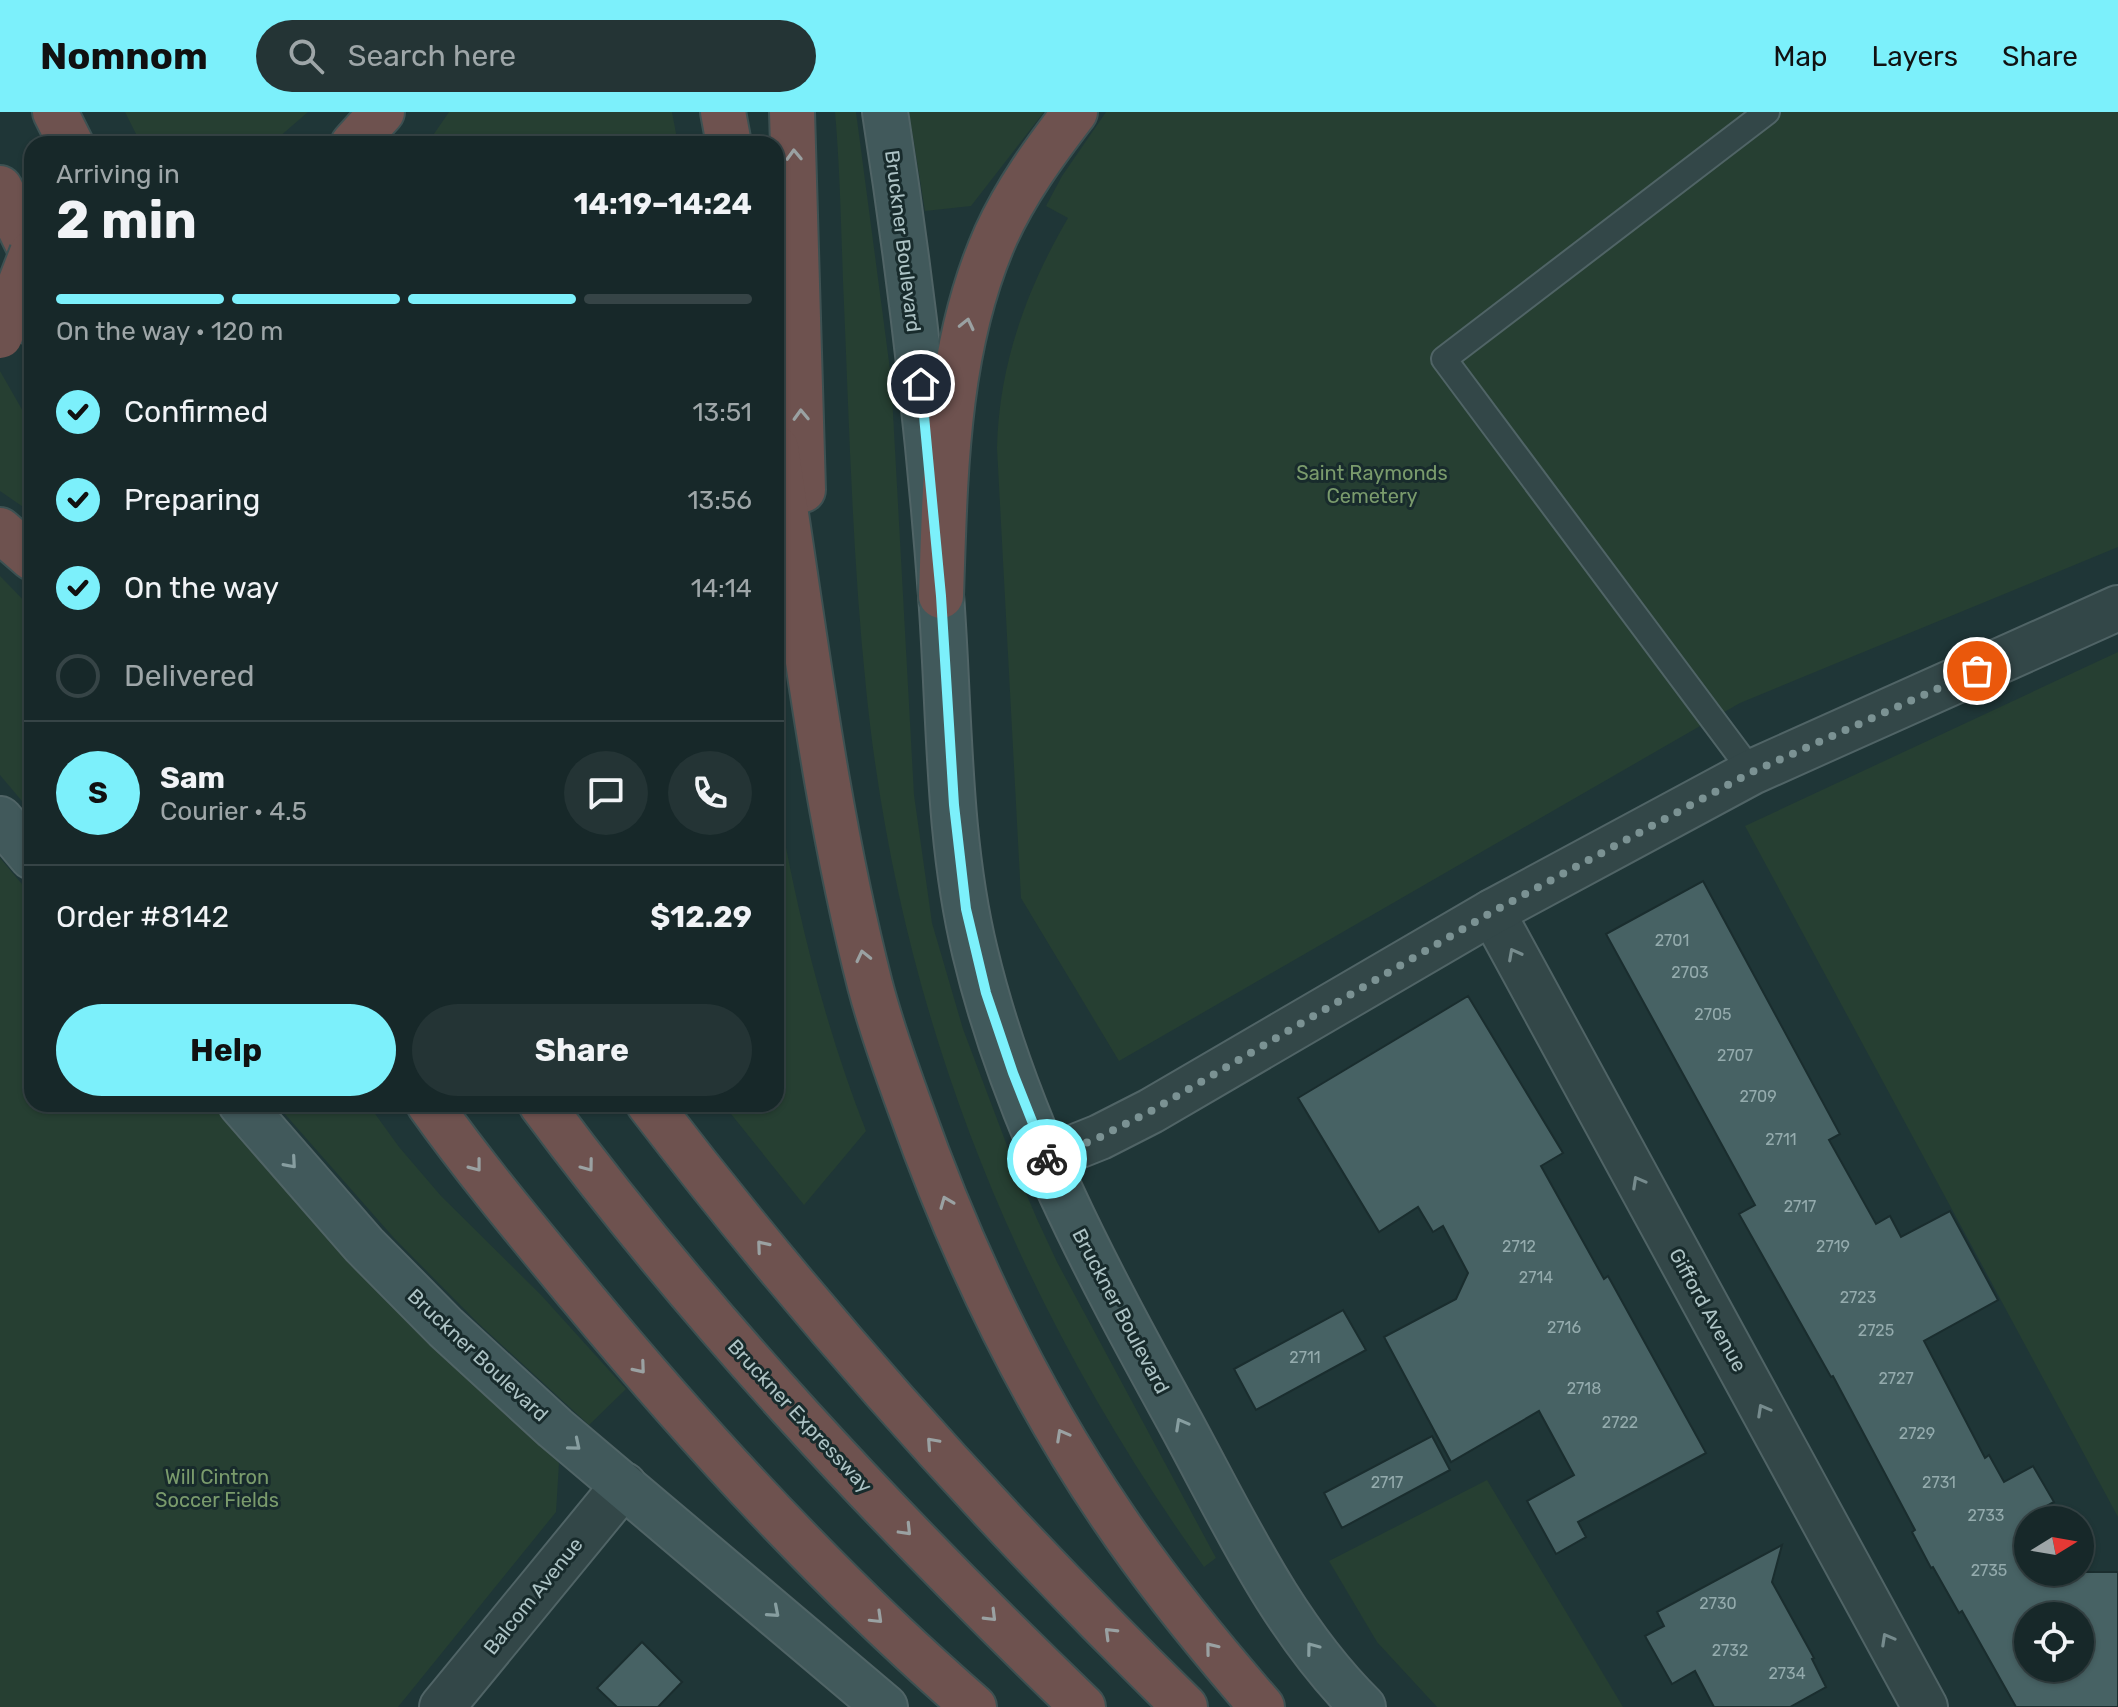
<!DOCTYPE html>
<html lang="en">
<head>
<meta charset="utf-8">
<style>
	:root { --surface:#172829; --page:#243435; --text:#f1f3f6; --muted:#9ea6a8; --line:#364446; --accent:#7cf0fb }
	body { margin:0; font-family:Rubik,sans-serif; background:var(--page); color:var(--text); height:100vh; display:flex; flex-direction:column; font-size:30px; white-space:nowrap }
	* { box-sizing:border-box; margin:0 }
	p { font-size:26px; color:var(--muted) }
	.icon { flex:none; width:44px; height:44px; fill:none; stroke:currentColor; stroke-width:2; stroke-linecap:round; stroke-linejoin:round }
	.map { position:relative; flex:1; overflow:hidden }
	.sheet { position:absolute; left:24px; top:24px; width:760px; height:976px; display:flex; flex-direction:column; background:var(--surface); border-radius:24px; box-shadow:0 2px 6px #0004,0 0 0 2px var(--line) }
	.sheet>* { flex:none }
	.needle { width:52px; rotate:79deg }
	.fabs { position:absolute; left:2014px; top:1394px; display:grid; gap:16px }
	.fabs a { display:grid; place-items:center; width:80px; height:80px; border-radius:50%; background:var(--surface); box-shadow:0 2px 6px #0004,0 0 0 2px var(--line); font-size:40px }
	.pin { position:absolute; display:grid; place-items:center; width:68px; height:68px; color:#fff; margin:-34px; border:4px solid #fff; border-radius:50%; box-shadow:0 2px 8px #0007 }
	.courier { position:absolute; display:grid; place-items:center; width:80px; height:80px; margin:-40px; border:6px solid #7cf0fb; border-radius:50%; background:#fff; color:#222; box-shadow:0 2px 10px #0007 }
	.headline em { font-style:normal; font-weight:700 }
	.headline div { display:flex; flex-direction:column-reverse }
	.headline { display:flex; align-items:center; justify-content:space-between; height:136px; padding:0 32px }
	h1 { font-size:52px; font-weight:700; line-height:60px }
	.bar { display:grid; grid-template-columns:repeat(4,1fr); gap:12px 8px; align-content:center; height:96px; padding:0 32px }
	.bar i { height:10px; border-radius:6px; background:var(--line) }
	.bar .selected { background:var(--accent) }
	.bar p { grid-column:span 4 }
	.line { display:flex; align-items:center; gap:20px; padding:0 32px; border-top:2px solid var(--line) }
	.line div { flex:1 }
	.round { display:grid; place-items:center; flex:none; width:84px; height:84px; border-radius:42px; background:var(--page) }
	ol { padding:0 32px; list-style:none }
	li { display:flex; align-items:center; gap:24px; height:88px }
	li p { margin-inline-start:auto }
	li .icon { padding:8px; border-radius:50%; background:var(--accent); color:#111; stroke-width:4 }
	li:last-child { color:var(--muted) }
	li i { width:44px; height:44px; border:4px solid var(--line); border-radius:50% }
	.cta { display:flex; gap:16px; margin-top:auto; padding:16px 32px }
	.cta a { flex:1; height:92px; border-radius:48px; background:var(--accent); color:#111; font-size:32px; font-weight:700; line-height:92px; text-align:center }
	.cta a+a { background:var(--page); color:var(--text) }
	header { display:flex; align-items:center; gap:48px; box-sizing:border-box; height:112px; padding:0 40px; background:var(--accent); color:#111 }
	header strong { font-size:38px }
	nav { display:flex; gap:44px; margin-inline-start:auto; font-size:28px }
	.search { width:560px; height:72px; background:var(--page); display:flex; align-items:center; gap:20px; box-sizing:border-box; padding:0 28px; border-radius:44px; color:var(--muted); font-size:30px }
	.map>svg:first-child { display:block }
	.green { fill:#263f32 }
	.building { fill:#476264; stroke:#1a2d2e; stroke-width:2; fill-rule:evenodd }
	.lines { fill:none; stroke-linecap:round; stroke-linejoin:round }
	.service-casing { stroke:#506466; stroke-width:28 }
	.minor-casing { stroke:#506466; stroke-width:48 }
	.secondary-casing { stroke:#506466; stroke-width:48 }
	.motorway-casing { stroke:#3d5152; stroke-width:48 }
	.service { stroke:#334748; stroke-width:24 }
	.minor { stroke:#334748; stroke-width:44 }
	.secondary { stroke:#41595b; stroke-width:44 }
	.motorway { stroke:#6e524f; stroke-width:44 }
	.motorway-bridge-casing { stroke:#3d5152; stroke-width:48; stroke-linecap:butt }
	.motorway-bridge { stroke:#6e524f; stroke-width:44 }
	.oneway { stroke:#9aa1a2 }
	.oneway2 { stroke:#768b8d }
	.oneway3 { stroke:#879ea0 }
	.done { stroke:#7b9293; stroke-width:8; stroke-dasharray:0 14.4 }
	.route { stroke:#7cf0fb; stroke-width:10 }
	.labels { text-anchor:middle; stroke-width:6; stroke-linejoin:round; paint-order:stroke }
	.number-label { font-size:16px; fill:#94abad }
	.street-label { font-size:20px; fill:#adc3c5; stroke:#182b2c }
	.park-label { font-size:20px; fill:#7a9b6c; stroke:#182b2c }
</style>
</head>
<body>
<header>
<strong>Nomnom</strong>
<div class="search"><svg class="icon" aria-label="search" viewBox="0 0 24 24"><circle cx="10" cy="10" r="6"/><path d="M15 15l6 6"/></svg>Search here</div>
<nav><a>Map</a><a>Layers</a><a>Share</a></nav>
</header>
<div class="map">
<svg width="2118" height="1595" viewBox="0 0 2118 1595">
	<rect width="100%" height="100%" fill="#1f3637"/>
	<g class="green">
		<polygon points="125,0 308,0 271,32 141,32"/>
		<polygon points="449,0 672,0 678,32 427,32"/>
		<path d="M835,0H856L891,265L914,683L932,811L963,917L1017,1060L1037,1107L1057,1150L1216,1446L1204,1455C1014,1188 899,903 866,576C852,441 849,304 843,169C841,113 840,56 835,0Z"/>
		<polygon points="909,0 1044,0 971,94 925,99"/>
		<path d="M1106,0H2118V435L1740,591L1119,949L1021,786L997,336C999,253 1026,178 1068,106L1046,94L1062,64Z"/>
		<polygon points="0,259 32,315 32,401 0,379"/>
		<polygon points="0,464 32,497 32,701 0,663"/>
		<polygon points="2118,540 2118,1405 1745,714"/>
		<path d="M776,681C796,797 823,909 866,1019L804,1093L723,992H776Z"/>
		<polygon points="0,746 32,784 32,992 212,992 381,1184 559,1351 556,1400 398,1595 0,1595"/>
		<polygon points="276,992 368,992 399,1035 441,1084 541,1183 626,1277 589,1313 478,1211 394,1126"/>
		<polygon points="1487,1368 1623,1595 1437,1595 1377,1530 1329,1449"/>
	</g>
	<g class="building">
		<path d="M1703,769L1840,1022L1829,1028L1876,1112L1890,1104L1901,1125L1950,1099L1998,1188L1924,1229L1985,1346L1989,1343L2004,1370L2033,1354L2054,1390L2028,1404V1460H2118V1595H2016L1962,1499L1959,1501L1933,1455L1931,1456L1912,1420L1915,1418L1833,1264L1831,1265L1739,1102L1755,1093L1606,822ZM2028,1504H2080V1556H2028Z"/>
		<polygon points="1468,884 1563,1041 1541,1054 1604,1167 1608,1164 1706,1341 1578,1410 1586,1425 1556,1442 1527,1389 1574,1363 1539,1299 1451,1350 1384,1225 1456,1187 1468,1161 1443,1114 1433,1120 1418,1095 1379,1120 1298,986"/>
		<polygon points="1343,1198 1366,1238 1256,1298 1234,1257"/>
		<polygon points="1432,1324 1450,1358 1342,1416 1324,1381"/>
		<polygon points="1782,1433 1772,1470 1814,1546 1812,1547 1826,1575 1790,1595 1714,1595 1695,1559 1672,1572 1645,1524 1664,1514 1657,1500"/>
		<polygon points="642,1530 682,1570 658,1595 617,1595 597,1576"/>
	</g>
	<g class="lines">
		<defs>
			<polyline id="service" points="1752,660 1444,247 1767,0"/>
			<g id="minor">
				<polyline points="1492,800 1925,1595"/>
				<polyline points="1045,1047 1100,1025 1151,999 1492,800 1752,660 2118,496"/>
				<polyline points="442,1595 624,1373"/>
			</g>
			<g id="secondary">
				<path d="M885,0C910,160 929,322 941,483C950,602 947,724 975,840C1015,1008 1097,1159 1179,1308C1233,1407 1282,1515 1363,1595"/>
				<polyline points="0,707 32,745"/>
				<polyline points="241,992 364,1133 446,1216 555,1316 885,1595"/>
			</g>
			<g id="motorway">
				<polyline points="55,0 71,32"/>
				<polyline points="723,0 729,32"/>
				<polyline points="792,0 803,378"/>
				<polyline points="353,32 382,0"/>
				<polyline points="0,76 32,141"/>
				<path d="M776,336C804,515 825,697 870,873C881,915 896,957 911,998C961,1139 1028,1280 1113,1405C1158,1472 1209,1534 1262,1595"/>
				<polyline points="0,418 32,446"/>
				<path d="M941,484C945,364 946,235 996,123C1016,79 1045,39 1075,0"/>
				<path d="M429,992C476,1058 528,1120 580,1183C701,1329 830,1470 974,1595"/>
				<path d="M541,992C703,1210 888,1407 1083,1595"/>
				<path d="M649,992C813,1206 993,1407 1185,1595"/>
			</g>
		</defs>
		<use href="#service" class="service-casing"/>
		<use href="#minor" class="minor-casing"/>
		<use href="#secondary" class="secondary-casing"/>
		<use href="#motorway" class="motorway-casing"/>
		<use href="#service" class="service"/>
		<use href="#minor" class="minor"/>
		<use href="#secondary" class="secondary"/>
		<use href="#motorway" class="motorway"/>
		<defs>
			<polyline id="motorway-bridge" points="0,224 32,141"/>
		</defs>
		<use href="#motorway-bridge" class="motorway-bridge-casing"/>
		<use href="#motorway-bridge" class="motorway-bridge"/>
	</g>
	<defs><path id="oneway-chevron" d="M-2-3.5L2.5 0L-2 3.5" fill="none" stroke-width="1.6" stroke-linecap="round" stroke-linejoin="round" transform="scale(2)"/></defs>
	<g class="oneway">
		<use href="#oneway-chevron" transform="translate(794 43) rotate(-92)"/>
		<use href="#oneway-chevron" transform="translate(967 212) rotate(-77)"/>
		<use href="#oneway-chevron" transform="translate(801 303) rotate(-92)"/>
		<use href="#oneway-chevron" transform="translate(863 844) rotate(-103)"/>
		<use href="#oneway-chevron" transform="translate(476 1054) rotate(52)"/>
		<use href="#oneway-chevron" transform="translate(588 1054) rotate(53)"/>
		<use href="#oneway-chevron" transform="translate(946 1090) rotate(-112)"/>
		<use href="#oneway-chevron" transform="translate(762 1134) rotate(-130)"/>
		<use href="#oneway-chevron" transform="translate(640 1256) rotate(50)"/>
		<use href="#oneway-chevron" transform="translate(1062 1323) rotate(-119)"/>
		<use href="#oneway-chevron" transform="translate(932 1331) rotate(-132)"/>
		<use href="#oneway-chevron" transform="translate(906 1418) rotate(46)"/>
		<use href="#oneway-chevron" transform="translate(991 1504) rotate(45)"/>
		<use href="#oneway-chevron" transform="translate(877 1506) rotate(44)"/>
		<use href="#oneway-chevron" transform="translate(1110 1521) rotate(-135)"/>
		<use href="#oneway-chevron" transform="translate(1211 1536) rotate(-129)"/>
	</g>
	<g class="oneway2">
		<use href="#oneway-chevron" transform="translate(1514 842) rotate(-118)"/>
		<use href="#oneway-chevron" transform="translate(1638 1070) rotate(-119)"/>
		<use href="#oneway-chevron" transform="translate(1763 1298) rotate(-119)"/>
		<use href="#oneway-chevron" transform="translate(1887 1527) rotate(-119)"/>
	</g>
	<g class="oneway3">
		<use href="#oneway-chevron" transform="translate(291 1051) rotate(49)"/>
		<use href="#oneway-chevron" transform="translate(1181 1312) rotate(-119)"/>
		<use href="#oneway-chevron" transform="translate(575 1333) rotate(40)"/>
		<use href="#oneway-chevron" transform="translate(774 1500) rotate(41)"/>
		<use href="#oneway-chevron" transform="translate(1312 1536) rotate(-127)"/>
	</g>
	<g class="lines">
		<polyline class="done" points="1047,1047 1100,1025 1151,999 1492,800 1752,660 1977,559"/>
		<polyline class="route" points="921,272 941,484 954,693 966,797 986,881 1013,961 1047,1047"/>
	</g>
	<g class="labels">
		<g class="number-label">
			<text x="1672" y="834">2701</text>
			<text x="1690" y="866">2703</text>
			<text x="1713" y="908">2705</text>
			<text x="1735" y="949">2707</text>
			<text x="1758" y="990">2709</text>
			<text x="1781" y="1033">2711</text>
			<text x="1800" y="1100">2717</text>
			<text x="1519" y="1140">2712</text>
			<text x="1833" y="1140">2719</text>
			<text x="1536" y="1171">2714</text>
			<text x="1858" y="1191">2723</text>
			<text x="1564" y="1221">2716</text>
			<text x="1876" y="1224">2725</text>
			<text x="1305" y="1251">2711</text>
			<text x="1896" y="1272">2727</text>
			<text x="1584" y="1282">2718</text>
			<text x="1620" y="1316">2722</text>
			<text x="1917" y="1327">2729</text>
			<text x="1387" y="1376">2717</text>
			<text x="1939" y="1376">2731</text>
			<text x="1986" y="1409">2733</text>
			<text x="1989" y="1464">2735</text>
			<text x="1718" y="1497">2730</text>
			<text x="1730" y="1544">2732</text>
			<text x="1787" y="1567">2734</text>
		</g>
		<g class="street-label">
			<text transform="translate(903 129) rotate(83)" y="7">Bruckner Boulevard</text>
			<text transform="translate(1708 1198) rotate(61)" y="7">Gifford Avenue</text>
			<text transform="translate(1121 1199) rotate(62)" y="7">Bruckner Boulevard</text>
			<text transform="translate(478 1243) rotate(43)" y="7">Bruckner Boulevard</text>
			<text transform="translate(800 1304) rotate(47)" y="7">Bruckner Expressway</text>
			<text transform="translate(533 1484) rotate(-51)" y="7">Balcom Avenue</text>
		</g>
		<g class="park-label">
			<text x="1372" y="368">Saint Raymonds<tspan x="1372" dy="23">Cemetery</tspan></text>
			<text x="217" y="1372">Will Cintron<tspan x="217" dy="23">Soccer Fields</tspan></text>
		</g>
	</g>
</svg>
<div class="fabs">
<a><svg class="needle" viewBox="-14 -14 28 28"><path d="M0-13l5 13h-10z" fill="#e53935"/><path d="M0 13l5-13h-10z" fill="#9ea6a8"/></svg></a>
<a><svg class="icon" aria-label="locate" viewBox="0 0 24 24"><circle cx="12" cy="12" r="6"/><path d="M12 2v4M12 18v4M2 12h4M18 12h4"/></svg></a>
</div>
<div class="pin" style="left:1977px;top:559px;background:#ea580c"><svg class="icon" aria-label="bag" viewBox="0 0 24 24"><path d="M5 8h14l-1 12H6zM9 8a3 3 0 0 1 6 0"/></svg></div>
<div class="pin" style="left:921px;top:272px;background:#1f2937"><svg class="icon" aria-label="home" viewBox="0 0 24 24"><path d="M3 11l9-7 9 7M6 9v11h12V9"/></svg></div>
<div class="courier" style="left:1047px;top:1047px"><svg class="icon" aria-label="bike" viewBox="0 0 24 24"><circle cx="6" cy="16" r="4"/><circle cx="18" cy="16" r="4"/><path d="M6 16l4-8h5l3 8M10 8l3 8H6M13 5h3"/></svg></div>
<section class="sheet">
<div class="headline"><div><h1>2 min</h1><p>Arriving in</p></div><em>14:19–14:24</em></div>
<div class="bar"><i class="selected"></i><i class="selected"></i><i class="selected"></i><i></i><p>On the way · 120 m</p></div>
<ol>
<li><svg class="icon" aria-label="check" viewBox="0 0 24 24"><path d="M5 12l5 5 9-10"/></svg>Confirmed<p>13:51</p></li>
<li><svg class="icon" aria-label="check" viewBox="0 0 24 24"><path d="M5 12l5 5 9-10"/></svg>Preparing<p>13:56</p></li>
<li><svg class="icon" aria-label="check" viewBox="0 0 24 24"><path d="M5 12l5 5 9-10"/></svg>On the way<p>14:14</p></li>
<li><i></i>Delivered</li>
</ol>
<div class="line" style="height:144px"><b class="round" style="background:var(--accent);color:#111">S</b><div><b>Sam</b><p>Courier · 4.5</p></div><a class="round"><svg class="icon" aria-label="chat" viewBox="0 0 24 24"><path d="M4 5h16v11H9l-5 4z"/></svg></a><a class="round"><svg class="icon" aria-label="phone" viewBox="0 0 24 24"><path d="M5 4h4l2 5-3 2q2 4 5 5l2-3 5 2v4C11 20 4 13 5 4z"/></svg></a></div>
<div class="line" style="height:104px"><div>Order #8142</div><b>$12.29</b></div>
<div class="cta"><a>Help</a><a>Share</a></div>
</section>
</div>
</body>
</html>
